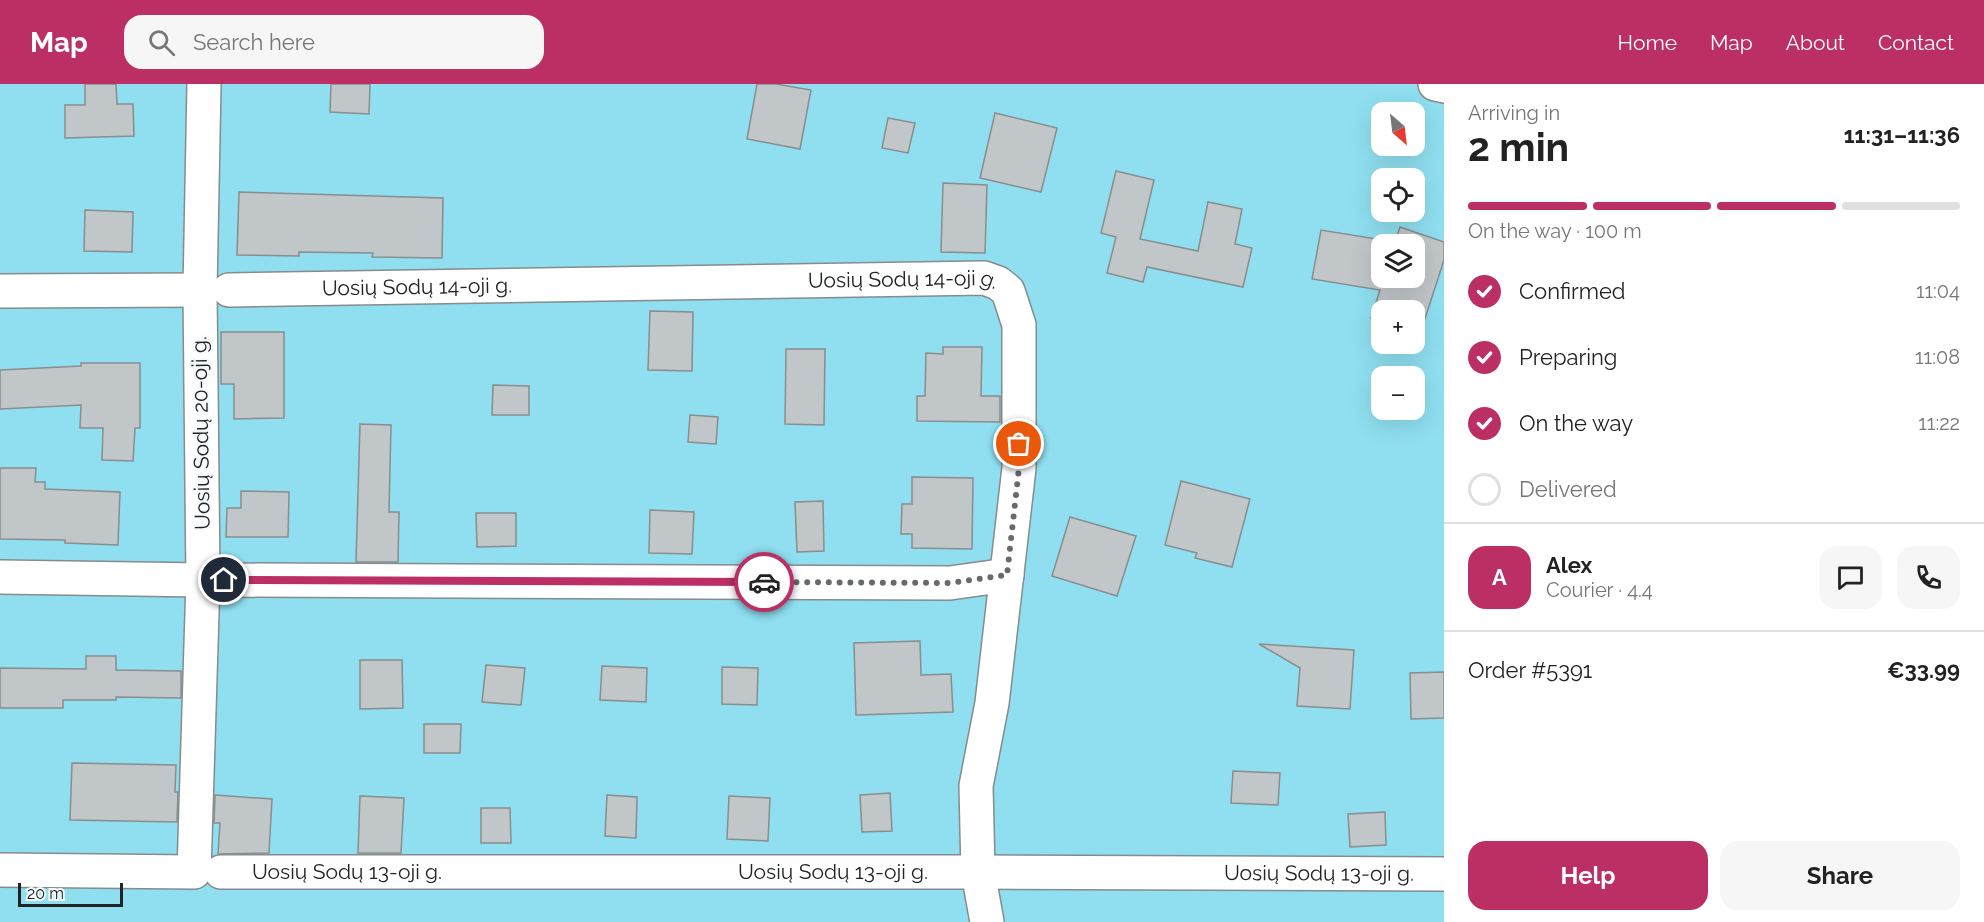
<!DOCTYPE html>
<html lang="en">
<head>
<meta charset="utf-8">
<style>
	:root { --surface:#fff; --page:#f6f6f6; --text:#222; --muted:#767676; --line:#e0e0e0; --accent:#bb2f65 }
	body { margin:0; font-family:Raleway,sans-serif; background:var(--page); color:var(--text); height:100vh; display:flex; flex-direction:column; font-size:22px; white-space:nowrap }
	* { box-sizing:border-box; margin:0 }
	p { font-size:20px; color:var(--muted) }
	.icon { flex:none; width:33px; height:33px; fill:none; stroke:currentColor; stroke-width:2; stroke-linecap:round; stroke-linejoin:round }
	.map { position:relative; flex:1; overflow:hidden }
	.panel { display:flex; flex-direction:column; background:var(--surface); width:540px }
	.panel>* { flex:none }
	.needle { width:39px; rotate:152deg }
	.controls { position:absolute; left:1371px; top:18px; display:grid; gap:12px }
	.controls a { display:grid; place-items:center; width:54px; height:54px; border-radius:12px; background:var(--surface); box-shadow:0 6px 24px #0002; font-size:30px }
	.scale { position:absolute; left:18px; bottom:15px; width:105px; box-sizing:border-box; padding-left:6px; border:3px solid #212324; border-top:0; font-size:16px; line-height:21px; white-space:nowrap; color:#212324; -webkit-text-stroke:4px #f5fbfc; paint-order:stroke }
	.pin { position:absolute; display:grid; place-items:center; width:51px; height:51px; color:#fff; margin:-26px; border:3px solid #fff; border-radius:50%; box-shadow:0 2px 6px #0007 }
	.courier { position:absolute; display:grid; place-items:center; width:60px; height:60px; margin:-30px; border:4px solid #bb2f65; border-radius:50%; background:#fff; color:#222; box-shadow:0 2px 8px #0007 }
	.headline em { font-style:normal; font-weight:700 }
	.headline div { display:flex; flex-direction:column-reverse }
	.headline { display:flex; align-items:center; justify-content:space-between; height:102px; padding:0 24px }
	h1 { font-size:39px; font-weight:700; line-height:45px }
	.bar { display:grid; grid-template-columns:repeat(4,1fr); gap:9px 6px; align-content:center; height:72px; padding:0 24px }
	.bar i { height:8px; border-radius:4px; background:var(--line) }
	.bar .selected { background:var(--accent) }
	.bar p { grid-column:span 4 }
	.line { display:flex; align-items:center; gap:15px; padding:0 24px; border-top:2px solid var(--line) }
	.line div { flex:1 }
	.round { display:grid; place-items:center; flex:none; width:63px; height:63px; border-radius:18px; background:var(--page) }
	ol { padding:0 24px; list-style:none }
	li { display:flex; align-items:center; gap:18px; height:66px }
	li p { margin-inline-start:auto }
	li .icon { padding:6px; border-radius:50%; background:var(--accent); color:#fff; stroke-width:4 }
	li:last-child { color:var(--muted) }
	li i { width:33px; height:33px; border:3px solid var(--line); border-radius:50% }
	.cta { display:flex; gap:12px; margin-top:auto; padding:12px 24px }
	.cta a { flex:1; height:69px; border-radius:18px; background:var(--accent); color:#fff; font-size:24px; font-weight:700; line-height:69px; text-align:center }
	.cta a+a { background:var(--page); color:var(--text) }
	header { display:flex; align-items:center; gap:36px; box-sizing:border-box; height:84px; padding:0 30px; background:var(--accent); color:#fff }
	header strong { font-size:28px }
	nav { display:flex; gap:33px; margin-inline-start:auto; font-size:21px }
	.search { width:420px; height:54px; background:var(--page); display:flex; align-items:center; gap:15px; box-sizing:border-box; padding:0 21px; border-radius:18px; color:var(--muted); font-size:22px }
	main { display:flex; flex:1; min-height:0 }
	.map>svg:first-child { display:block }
	.green { fill:#8fdff0; fill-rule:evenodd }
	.building { fill:#c1c6c8; stroke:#888d8e; stroke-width:1.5; fill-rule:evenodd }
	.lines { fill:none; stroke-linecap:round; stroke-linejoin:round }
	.minor-casing { stroke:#868b8c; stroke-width:36 }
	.minor { stroke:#fff; stroke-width:33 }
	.done { stroke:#676a6b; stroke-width:6; stroke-dasharray:0 10.8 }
	.route { stroke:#bb2f65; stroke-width:8 }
	.labels { text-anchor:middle; stroke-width:4.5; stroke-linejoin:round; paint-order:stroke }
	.street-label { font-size:21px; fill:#212324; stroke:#f5fbfc }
</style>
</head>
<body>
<header>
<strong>Map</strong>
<div class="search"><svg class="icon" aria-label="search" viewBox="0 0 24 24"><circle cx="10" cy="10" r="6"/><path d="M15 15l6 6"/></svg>Search here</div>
<nav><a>Home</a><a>Map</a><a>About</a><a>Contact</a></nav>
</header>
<main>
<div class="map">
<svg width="1444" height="838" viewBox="0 0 1444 838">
	<rect width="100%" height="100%" fill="#e8edee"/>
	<path class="green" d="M0,0H1444V838H0ZM1382,28H1414V62H1382ZM1382,94H1414V128H1382ZM1382,160H1414V194H1382ZM1382,226H1414V260H1382ZM1382,292H1414V326H1382Z"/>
	<g class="building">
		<polygon points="85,0 116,0 117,20 133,20 134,52 65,54 65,21 85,21"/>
		<polygon points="331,0 370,0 369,30 330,28"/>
		<polygon points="757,0 776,0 811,6 800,65 747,55"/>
		<polygon points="995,29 1057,44 1041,108 980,94"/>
		<polygon points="888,34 915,39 908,69 882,64"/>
		<polygon points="1116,87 1154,96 1140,155 1198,167 1208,118 1242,125 1235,160 1252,164 1243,203 1147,183 1143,198 1107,189 1116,153 1101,149"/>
		<polygon points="943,99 987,101 985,169 941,168"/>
		<polygon points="239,108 443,114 442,174 372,173 373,169 299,168 299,172 237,171"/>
		<polygon points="85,126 133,128 132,168 84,167"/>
		<path d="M1400,143L1444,158V176L1420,250L1414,249V226H1382V238L1371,234L1380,206L1312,195L1321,146L1395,158ZM1382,160H1414V194H1382Z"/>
		<polygon points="650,227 693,228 692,287 648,286"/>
		<polygon points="221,248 284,248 284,334 234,335 234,300 221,300"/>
		<polygon points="943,263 982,263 981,312 1000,312 1000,338 917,337 917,312 925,312 926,269 943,270"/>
		<polygon points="786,265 825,265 824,341 785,340"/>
		<polygon points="81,279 140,279 140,344 135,344 133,377 102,376 103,344 80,344 81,321 0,325 0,286 81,282"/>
		<polygon points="493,301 529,302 529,331 492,331"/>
		<polygon points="690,331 718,333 716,360 688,358"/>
		<polygon points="360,340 391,341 389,428 399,428 398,478 356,478"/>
		<polygon points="0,384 36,384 35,398 45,398 45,405 120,408 118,461 65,459 65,456 0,455"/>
		<polygon points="912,393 973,394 972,465 912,464 912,450 901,450 902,420 912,420"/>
		<polygon points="1181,397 1250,415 1232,483 1195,474 1197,469 1165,461"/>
		<polygon points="241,407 289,408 288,453 226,453 227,424 241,424"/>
		<polygon points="823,417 824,467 797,468 795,418"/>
		<polygon points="650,426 694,428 692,470 649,469"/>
		<polygon points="476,429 516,429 516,462 477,463"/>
		<polygon points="1070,433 1136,452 1117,512 1052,492"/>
		<polygon points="920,557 921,591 951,590 953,628 856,631 854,559"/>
		<polygon points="1259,560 1354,566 1350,625 1297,622 1300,584"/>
		<polygon points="86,572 116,572 116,586 181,587 181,614 116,613 116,616 63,616 63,624 0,624 0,584 86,585"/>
		<polygon points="360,576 402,576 403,624 360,625"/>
		<polygon points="486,581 525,584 521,621 482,618"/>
		<polygon points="602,582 647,584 646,618 600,616"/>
		<polygon points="722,583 758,584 757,621 722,620"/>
		<polygon points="1444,588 1444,634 1411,635 1410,589"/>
		<polygon points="424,640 461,640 460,669 424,669"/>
		<polygon points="72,679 176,681 175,708 178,708 177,738 70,736"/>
		<polygon points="1233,687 1280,689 1278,721 1231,719"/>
		<polygon points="890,709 892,747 862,748 860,711"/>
		<polygon points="215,711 272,715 269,769 218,770 220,739 214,739"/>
		<polygon points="607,711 637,713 636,754 605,752"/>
		<polygon points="360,712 404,714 401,769 358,769"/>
		<polygon points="729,712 770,714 768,757 727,755"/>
		<polygon points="481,724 510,724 511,759 481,759"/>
		<polygon points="1385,728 1386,761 1350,763 1348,730"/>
	</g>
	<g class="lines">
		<defs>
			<g id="minor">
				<polyline points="1435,0 1444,2"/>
				<path id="s1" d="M229,206L984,194L998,199L1008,207L1019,241V384L992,619L976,702L978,788L987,838"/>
				<polyline points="0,207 200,206"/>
				<polyline points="0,493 203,496 200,206 204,0"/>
				<polyline points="224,496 950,499 1007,491"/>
				<polyline points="0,786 194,788 203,496"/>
				<path id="s2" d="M221,788H978L1444,790"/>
			</g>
		</defs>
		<use href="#minor" class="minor-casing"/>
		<use href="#minor" class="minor"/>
	</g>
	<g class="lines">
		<polyline class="done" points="764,498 950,499 1007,491 1019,384 1019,360"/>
		<polyline class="route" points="224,496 764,498"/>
	</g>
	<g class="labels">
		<g class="street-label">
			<text dy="7" stroke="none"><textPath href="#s1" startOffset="674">Uosių Sodų 14-oji g.</textPath></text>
			<text dy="7" stroke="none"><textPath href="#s1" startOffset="188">Uosių Sodų 14-oji g.</textPath></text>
			<text transform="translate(201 349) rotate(-91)" y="7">Uosių Sodų 20-oji g.</text>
			<text dy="7" stroke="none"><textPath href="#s2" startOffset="126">Uosių Sodų 13-oji g.</textPath></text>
			<text dy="7" stroke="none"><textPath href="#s2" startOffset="612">Uosių Sodų 13-oji g.</textPath></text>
			<text dy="7" stroke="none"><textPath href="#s2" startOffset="1098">Uosių Sodų 13-oji g.</textPath></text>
		</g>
	</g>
</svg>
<div class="controls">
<a><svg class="needle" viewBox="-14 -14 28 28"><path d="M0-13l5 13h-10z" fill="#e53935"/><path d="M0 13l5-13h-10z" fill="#767676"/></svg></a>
<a><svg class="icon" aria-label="locate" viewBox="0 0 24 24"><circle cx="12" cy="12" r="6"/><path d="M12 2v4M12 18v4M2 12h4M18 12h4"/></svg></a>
<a><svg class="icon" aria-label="layers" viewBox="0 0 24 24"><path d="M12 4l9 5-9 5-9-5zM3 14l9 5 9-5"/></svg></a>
<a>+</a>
<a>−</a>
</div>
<div class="scale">20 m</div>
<div class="pin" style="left:1019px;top:360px;background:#ea580c"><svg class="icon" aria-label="bag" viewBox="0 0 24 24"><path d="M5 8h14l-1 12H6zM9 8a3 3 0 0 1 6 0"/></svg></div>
<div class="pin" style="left:224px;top:496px;background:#1f2937"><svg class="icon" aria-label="home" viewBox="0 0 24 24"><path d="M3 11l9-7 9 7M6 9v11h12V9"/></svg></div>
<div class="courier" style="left:764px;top:498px"><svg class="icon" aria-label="car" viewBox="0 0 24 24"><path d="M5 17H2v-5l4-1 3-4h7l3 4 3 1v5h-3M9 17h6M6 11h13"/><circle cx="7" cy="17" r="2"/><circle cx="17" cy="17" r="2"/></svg></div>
</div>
<section class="panel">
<div class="headline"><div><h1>2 min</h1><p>Arriving in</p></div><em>11:31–11:36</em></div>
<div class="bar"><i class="selected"></i><i class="selected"></i><i class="selected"></i><i></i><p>On the way · 100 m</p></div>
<ol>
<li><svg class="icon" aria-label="check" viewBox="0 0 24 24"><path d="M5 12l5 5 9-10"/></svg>Confirmed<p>11:04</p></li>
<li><svg class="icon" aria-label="check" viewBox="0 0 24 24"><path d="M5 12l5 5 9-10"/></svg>Preparing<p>11:08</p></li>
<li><svg class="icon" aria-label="check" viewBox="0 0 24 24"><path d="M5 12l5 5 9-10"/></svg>On the way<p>11:22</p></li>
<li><i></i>Delivered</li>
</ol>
<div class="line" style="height:108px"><b class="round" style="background:var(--accent);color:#fff">A</b><div><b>Alex</b><p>Courier · 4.4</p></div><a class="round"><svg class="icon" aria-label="chat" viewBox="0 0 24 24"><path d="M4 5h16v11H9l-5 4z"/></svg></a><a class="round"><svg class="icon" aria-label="phone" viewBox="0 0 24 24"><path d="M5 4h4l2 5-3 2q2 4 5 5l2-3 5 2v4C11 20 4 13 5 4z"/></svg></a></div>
<div class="line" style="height:78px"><div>Order #5391</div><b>€33.99</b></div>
<div class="cta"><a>Help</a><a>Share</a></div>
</section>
</main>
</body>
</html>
